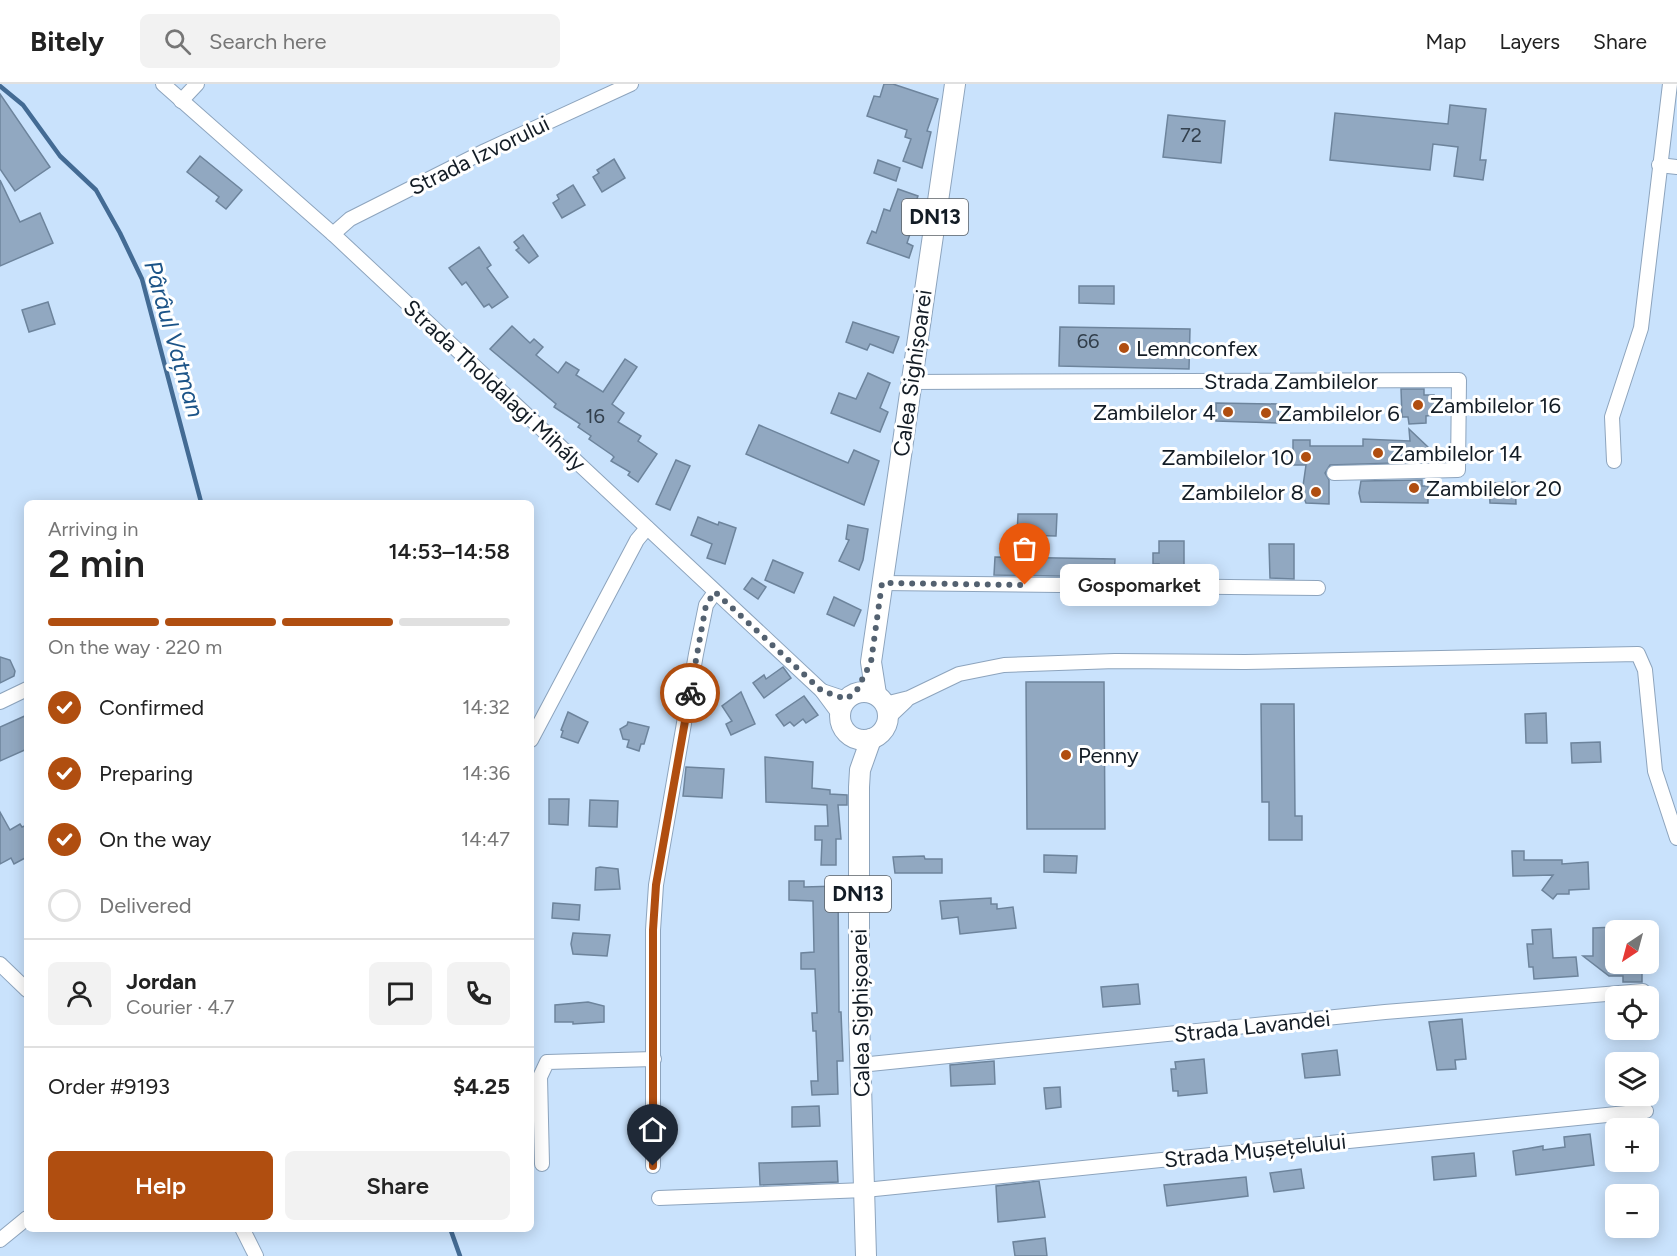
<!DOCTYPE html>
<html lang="en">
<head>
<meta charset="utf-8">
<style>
	:root { --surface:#fff; --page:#f2f2f2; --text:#222; --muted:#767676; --line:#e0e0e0; --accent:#b04e10 }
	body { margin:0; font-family:Figtree,sans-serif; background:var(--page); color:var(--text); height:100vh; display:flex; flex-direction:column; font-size:22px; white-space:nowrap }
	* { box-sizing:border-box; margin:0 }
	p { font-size:20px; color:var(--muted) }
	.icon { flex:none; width:33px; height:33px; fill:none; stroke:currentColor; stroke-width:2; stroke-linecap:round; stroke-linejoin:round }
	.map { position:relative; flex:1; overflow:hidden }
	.side { position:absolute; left:24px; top:416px; width:510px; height:732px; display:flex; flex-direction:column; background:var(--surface); border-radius:9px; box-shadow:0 3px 15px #0003 }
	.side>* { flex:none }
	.needle { width:39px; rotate:216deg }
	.controls { position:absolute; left:1605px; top:836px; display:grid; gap:12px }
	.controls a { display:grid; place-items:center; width:54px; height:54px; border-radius:9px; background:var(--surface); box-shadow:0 3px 15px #0003; font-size:30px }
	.pin { position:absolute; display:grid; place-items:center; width:51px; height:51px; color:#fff; margin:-62px -26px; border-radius:50% 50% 50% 0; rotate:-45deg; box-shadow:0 0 6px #0007 }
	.pin .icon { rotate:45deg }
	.courier { position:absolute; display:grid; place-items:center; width:60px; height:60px; margin:-30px; border:4px solid #b04e10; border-radius:50%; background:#fff; color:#222; box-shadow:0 2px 8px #0007 }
	.bubble { position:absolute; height:42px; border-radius:9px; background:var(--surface); box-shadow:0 3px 15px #0003; font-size:20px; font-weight:600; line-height:42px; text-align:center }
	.headline em { font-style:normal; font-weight:600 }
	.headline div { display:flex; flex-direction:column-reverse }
	.headline { display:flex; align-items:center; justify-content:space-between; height:102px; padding:0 24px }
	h1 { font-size:39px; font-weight:600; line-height:45px }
	.bar { display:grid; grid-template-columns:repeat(4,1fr); gap:9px 6px; align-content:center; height:72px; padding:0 24px }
	.bar i { height:8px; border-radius:4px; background:var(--line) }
	.bar .active { background:var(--accent) }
	.bar p { grid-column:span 4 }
	.line { display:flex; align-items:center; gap:15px; padding:0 24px; border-top:2px solid var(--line) }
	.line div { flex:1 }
	.round { display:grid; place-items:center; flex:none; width:63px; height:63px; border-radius:9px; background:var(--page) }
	ol { padding:0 24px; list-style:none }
	li { display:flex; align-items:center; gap:18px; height:66px }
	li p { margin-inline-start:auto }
	li .icon { padding:6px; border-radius:50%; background:var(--accent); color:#fff; stroke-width:4 }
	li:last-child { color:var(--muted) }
	li i { width:33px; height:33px; border:3px solid var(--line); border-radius:50% }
	.action { display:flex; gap:12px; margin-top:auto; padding:12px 24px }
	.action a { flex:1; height:69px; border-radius:9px; background:var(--accent); color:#fff; font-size:24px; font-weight:600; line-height:69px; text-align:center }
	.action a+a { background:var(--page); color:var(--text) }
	header { display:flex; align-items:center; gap:36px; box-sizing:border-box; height:84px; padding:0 30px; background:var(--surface); border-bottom:2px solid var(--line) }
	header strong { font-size:28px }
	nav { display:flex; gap:33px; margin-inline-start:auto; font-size:21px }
	.search { width:420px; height:54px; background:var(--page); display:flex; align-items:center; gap:15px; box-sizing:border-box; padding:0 21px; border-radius:9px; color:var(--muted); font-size:22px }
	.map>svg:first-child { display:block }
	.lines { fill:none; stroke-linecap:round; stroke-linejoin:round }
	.stream { stroke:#436b94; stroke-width:4.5 }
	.building { fill:#91a8c1; stroke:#6d849c; stroke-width:1.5 }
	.minor-casing { stroke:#8da4bd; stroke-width:16 }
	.highway-casing { stroke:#8da4bd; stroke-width:22 }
	.minor { stroke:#fff; stroke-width:14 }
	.highway { stroke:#fff; stroke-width:20 }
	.done { stroke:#536170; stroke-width:6; stroke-dasharray:0 10.8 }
	.route { stroke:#b04e10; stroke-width:8 }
	.poi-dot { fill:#b04e10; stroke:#fff; stroke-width:2 }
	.labels { text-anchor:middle; stroke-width:6; stroke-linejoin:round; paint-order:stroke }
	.number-label { font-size:20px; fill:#323f4c }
	.shield { fill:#fff; stroke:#5a6066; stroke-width:1.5 }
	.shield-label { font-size:21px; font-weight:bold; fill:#131c25 }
	.street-label { font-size:22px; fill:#131c25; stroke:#fff }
	.poi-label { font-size:22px; fill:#131c25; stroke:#fff; text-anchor:start }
	.water-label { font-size:24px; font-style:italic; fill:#1c5488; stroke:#fff }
</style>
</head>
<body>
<header>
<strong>Bitely</strong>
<div class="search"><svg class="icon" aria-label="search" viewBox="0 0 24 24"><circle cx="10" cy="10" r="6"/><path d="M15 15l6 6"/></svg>Search here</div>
<nav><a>Map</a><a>Layers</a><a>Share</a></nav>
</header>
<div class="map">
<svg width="1677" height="1172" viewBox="0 0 1677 1172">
	<rect width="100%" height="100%" fill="#c9e2fc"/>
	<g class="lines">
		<g class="stream">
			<polyline points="0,2 23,21 60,72 96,106 120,149 142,195 201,418"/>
			<polyline points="450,1144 460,1172"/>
		</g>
	</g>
	<g class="building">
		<polygon points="884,0 893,0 938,15 927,47 931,48 922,84 903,77 911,55 905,53 907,46 867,32 874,12 880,13"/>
		<polygon points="0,10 50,83 15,107 0,85"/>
		<polygon points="1450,21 1486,25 1480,76 1486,76 1483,96 1454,92 1458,63 1433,60 1430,86 1330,76 1335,29 1448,40"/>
		<polygon points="1168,31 1225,37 1221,79 1163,73"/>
		<polygon points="200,72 242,106 226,125 216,117 219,113 187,88"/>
		<polygon points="614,75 625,94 602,108 593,93 599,89 597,86"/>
		<polygon points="878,76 900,84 896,97 874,89"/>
		<polygon points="0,96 20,138 40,129 53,159 0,182"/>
		<polygon points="573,101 585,121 562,134 553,119 559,115 557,111"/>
		<polygon points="898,105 918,112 910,134 915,135 907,159 913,162 909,174 867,159 872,147 876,149 884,125 890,127"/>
		<polygon points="523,151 538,172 529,179 516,166 519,164 514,158"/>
		<polygon points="479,163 491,181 487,184 508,213 492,224 489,220 484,223 466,198 462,201 449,184"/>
		<polygon points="1079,202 1114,202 1114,220 1079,219"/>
		<polygon points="48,218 55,240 29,248 22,226"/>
		<polygon points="853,238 899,253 893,269 870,260 867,266 846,258"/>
		<polygon points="512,242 530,259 534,255 543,263 536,271 558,289 566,278 579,286 576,291 603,308 625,275 637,283 612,320 624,329 618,338 641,352 638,357 657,370 638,398 628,391 630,388 611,377 614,373 612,371 589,355 591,352 578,343 580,340 554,323 556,320 490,265"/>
		<polygon points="1060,243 1190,245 1189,285 1059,282"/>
		<polygon points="868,289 890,299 880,324 888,328 880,348 831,329 839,309 856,315"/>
		<polygon points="1401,305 1424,305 1424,311 1434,311 1434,331 1426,332 1426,339 1409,340 1408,333 1402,333"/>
		<polygon points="1216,319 1278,320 1279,339 1216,337"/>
		<polygon points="759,341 848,379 854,366 879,377 864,421 746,370"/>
		<polygon points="1409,345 1428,363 1427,378 1330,381 1325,389 1329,396 1329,420 1306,419 1302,409 1306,381 1293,381 1293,356 1310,356 1310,362 1363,362 1363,355 1410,357"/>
		<polygon points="676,376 690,382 670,426 656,420"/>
		<polygon points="1422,396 1422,402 1428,402 1428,419 1361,418 1359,409 1361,397"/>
		<polygon points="1515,398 1516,420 1490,419 1489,399"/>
		<polygon points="1018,430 1057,430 1056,452 1017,451"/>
		<polygon points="698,433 718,441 719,438 736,444 725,480 707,474 712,460 691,451"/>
		<polygon points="848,441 868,445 863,476 859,486 839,477 849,456 846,455"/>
		<polygon points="1159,457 1184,457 1184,492 1158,491 1159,480 1153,480 1153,469 1159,469"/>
		<polygon points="1269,460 1294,460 1294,495 1270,494"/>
		<polygon points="995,473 1115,475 1114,493 994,491"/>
		<polygon points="773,476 803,489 794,509 765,496"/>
		<polygon points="752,494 766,503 758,515 744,505"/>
		<polygon points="834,513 861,526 854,542 827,530"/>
		<polygon points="0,573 10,576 15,587 14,592 0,599"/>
		<polygon points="783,583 791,594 764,614 753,599 764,591 766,595"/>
		<polygon points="1026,598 1104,598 1105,745 1027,745"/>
		<polygon points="741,608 755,640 731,651 726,640 732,637 722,622"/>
		<polygon points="804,612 818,631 806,639 803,635 794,642 790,638 784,642 776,631"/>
		<polygon points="1261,620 1294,620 1295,732 1302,732 1302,756 1269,756 1269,718 1262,718"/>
		<polygon points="568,628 588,638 578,659 561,653 563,647 561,646"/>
		<polygon points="1546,629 1547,659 1526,659 1525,630"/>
		<polygon points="27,631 27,665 0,677 0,643"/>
		<polygon points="628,638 649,643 644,660 641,660 639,667 627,663 629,656 623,655 620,645 627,641"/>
		<polygon points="1600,658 1601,678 1572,679 1571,659"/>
		<polygon points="765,673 813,678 812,704 830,706 830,710 847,711 847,721 838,721 841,755 836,755 836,781 821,781 822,756 815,756 815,742 828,742 827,721 766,718"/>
		<polygon points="686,683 724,685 722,714 683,712"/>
		<polygon points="549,715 569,715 568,741 549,740"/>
		<polygon points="590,716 618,717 617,743 589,742"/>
		<polygon points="0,728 10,746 20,740 22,743 27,741 27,773 14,780 11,774 0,780"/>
		<polygon points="1512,767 1524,767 1524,776 1562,776 1562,780 1588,778 1589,805 1569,806 1569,810 1557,810 1553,815 1542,806 1553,791 1513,792"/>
		<polygon points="1044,771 1077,772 1076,789 1044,788"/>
		<polygon points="924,772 925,775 942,775 942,789 895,789 893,773"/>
		<polygon points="600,783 618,785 620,805 595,806 596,784"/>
		<polygon points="789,797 804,797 804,803 838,802 839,928 841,928 843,977 837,977 838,1010 812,1011 811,997 818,997 816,947 813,947 812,929 817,929 815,885 801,885 801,869 814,868 813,817 789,816"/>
		<polygon points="991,814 991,820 997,820 997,825 1013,823 1016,844 960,850 958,833 942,835 940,817"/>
		<polygon points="553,819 580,821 579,836 552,834"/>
		<polygon points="1616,843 1616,879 1642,879 1642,898 1623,898 1623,892 1609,892 1583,872 1593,872 1593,844"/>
		<polygon points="1551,845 1553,874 1576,873 1578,892 1534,895 1533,883 1529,883 1527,860 1533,860 1532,846"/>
		<polygon points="573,849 610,851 607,872 573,870 571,860"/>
		<polygon points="1138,900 1140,920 1103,923 1101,903"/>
		<polygon points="588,918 604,922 604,938 573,940 573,938 555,938 555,921"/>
		<polygon points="1462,935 1466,975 1455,976 1456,985 1437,986 1429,938"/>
		<polygon points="1337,966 1340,991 1305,994 1302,970"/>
		<polygon points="1204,975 1207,1009 1178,1012 1178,1007 1173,1007 1171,985 1176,985 1175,978"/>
		<polygon points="994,977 995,1000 951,1002 950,981"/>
		<polygon points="1060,1003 1061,1023 1046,1025 1044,1004"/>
		<polygon points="819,1022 820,1042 792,1043 792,1023"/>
		<polygon points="1590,1050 1594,1081 1516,1091 1513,1067 1543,1062 1543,1066 1565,1063 1564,1053"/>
		<polygon points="1474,1069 1476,1092 1434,1096 1432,1073"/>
		<polygon points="837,1077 838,1098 760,1101 759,1079"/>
		<polygon points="1301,1085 1304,1104 1274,1108 1270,1089"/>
		<polygon points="1246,1093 1248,1112 1167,1122 1164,1101"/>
		<polygon points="1039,1097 1045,1133 998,1138 996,1102"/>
		<polygon points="1045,1154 1047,1172 1015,1172 1013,1158"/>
	</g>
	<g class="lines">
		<defs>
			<g id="minor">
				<polyline points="163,0 333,150 822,607 839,630"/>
				<polyline points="181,17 197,0"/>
				<polyline points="1659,81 1677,83"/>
				<polyline points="333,150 350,135 485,67 631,0"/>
				<polyline points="910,298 1459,296 1458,386 1334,389"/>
				<polyline points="1614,377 1612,333 1641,244 1670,0"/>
				<polyline points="882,499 1318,504"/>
				<polyline points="822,607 846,615"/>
				<polyline points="0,618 27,605"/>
				<polyline points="885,620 909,614 959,590 1004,581 1115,577 1245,578 1638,570 1645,586 1655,687 1677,754"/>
				<polyline points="888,634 906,617"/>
				<polyline points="531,656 637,456 647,444"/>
				<polyline points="0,880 27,906"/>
				<polyline points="860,981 1385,928 1643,907"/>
				<polyline points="542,1080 540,993 547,978 654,975"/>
				<polyline points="653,1082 653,846 656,801 696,570 706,521 715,508"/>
				<polyline points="659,1114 865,1106 1646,1027"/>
				<polyline points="242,1144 256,1172"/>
				<polyline points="0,1156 27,1134"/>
			</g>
			<g id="highway">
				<circle cx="864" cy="632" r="24"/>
				<polyline points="876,610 871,578 955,0"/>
				<polyline points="866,1172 859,933 859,703 860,686 871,655"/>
			</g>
		</defs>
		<use href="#minor" class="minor-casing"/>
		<use href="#highway" class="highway-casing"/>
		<use href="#minor" class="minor"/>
		<use href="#highway" class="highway"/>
	</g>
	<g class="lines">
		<polyline class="done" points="690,609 706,521 715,508 822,607 846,615 856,608 871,578 882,499 1025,501"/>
		<polyline class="route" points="653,1082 653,846 656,801 690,609"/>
	</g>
	<g class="poi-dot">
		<circle cx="1124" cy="264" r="6"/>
		<circle cx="1418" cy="321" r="6"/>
		<circle cx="1228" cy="328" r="6"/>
		<circle cx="1266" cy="329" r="6"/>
		<circle cx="1378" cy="369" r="6"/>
		<circle cx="1306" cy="373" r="6"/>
		<circle cx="1414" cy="404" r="6"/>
		<circle cx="1316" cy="408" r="6"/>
		<circle cx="1066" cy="671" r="6"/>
	</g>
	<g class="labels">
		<g class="number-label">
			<text x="1191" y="58">72</text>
			<text x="1088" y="264">66</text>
			<text x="595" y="339">16</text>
		</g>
		<g class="shield">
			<rect x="902" y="115" width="66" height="36" rx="4.5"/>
			<rect x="825" y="792" width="66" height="36" rx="4.5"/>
		</g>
		<g class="shield-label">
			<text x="935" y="140">DN13</text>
			<text x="858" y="817">DN13</text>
		</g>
		<g class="street-label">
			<text transform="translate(479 71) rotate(-26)" y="8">Strada Izvorului</text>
			<text transform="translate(912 289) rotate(-82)" y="8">Calea Sighișoarei</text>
			<text x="1291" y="305">Strada Zambilelor</text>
			<text transform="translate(495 301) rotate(43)" y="8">Strada Tholdalagi Mihály</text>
			<text transform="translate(860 929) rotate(-91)" y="8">Calea Sighișoarei</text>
			<text transform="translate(1252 942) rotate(-6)" y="8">Strada Lavandei</text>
			<text transform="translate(1255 1066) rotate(-6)" y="8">Strada Mușețelului</text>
		</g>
		<g class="poi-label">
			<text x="1136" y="272">Lemnconfex</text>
			<text x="1430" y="329">Zambilelor 16</text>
			<text x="1216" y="336" text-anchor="end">Zambilelor 4</text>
			<text x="1278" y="337">Zambilelor 6</text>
			<text x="1390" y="377">Zambilelor 14</text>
			<text x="1294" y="381" text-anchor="end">Zambilelor 10</text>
			<text x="1426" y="412">Zambilelor 20</text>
			<text x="1304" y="416" text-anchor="end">Zambilelor 8</text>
			<text x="1078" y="679">Penny</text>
		</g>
		<g class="water-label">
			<text transform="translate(174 255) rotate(74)" y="8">Pârâul Vațman</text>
		</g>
	</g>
</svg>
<div class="controls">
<a><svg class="needle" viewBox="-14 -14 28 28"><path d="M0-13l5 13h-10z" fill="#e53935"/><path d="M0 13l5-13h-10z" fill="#767676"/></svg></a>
<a><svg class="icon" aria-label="locate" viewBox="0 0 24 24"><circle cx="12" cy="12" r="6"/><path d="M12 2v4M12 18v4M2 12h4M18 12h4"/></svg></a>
<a><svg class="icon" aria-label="layers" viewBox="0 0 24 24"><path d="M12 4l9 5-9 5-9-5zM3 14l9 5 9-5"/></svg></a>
<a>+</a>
<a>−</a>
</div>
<div class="pin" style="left:1025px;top:501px;background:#ea580c"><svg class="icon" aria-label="bag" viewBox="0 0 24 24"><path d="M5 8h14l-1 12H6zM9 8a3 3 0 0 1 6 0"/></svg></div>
<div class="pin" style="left:653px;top:1082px;background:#1f2937"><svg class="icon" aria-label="home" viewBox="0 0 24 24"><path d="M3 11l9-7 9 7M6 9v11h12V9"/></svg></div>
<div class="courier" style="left:690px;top:609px"><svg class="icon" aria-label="bike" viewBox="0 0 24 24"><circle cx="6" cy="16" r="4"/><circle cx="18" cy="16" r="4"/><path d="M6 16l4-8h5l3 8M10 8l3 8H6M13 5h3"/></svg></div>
<div class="bubble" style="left:1060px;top:480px;width:159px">Gospomarket</div>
<section class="side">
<div class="headline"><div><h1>2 min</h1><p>Arriving in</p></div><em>14:53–14:58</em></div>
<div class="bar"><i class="active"></i><i class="active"></i><i class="active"></i><i></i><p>On the way · 220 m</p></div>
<ol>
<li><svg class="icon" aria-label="check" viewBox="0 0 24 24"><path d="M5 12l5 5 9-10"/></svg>Confirmed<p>14:32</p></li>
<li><svg class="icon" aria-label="check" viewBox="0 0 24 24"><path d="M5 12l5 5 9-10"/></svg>Preparing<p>14:36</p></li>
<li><svg class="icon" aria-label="check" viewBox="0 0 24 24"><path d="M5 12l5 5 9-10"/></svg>On the way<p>14:47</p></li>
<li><i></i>Delivered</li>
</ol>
<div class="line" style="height:108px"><a class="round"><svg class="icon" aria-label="person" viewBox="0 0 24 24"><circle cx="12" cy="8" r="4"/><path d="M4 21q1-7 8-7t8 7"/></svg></a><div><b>Jordan</b><p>Courier · 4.7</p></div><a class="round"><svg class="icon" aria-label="chat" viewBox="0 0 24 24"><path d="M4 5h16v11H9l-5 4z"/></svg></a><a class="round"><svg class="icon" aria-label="phone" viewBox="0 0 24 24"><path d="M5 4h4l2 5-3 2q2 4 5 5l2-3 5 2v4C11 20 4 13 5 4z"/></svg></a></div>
<div class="line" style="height:78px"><div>Order #9193</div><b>$4.25</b></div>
<div class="action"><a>Help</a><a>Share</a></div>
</section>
</div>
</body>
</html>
